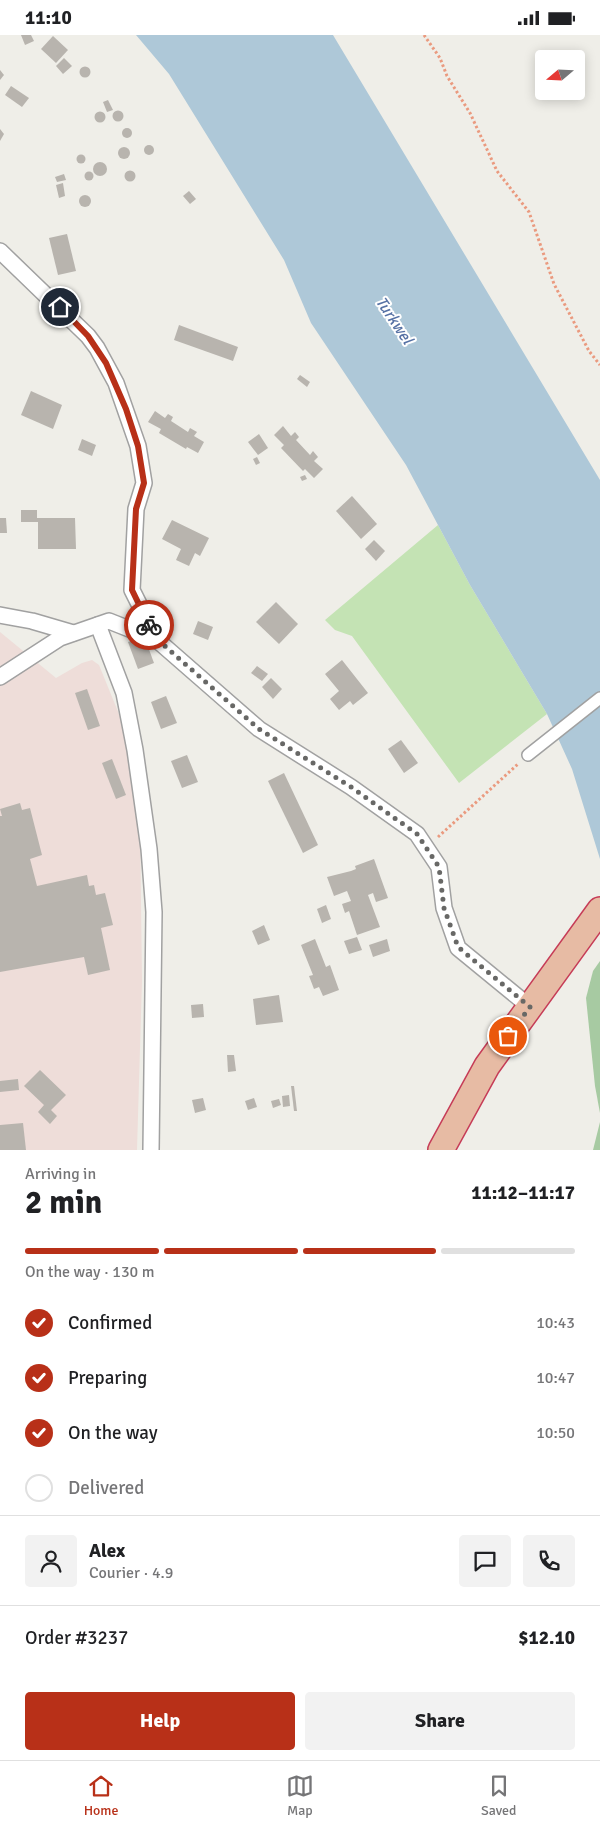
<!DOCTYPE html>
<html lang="en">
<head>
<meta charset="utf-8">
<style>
	:root { --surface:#fff; --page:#f2f2f2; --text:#202124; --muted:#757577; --line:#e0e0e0; --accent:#b83018 }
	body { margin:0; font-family:Signika,sans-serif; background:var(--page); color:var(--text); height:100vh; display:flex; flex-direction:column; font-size:19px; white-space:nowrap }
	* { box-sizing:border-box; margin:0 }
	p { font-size:16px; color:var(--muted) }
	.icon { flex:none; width:28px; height:28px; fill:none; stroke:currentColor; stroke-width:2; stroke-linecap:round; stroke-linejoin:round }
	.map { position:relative; height:1115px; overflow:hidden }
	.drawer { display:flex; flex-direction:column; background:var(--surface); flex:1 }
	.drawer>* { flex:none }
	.needle { width:32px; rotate:251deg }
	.tools { position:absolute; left:535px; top:15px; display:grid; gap:10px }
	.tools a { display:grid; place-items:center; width:50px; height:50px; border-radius:5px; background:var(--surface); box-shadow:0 2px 12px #0003; font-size:25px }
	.pin { position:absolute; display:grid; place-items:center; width:42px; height:42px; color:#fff; margin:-21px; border:2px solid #fff; border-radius:50%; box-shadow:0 1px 5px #0007 }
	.courier { position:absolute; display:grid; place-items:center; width:50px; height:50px; margin:-25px; border:4px solid #b83018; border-radius:50%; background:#fff; color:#222; box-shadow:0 1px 6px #0007 }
	.overview em { font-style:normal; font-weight:800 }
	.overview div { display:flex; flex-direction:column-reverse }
	.overview { display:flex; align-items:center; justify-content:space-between; height:85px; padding:0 25px }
	h1 { font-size:32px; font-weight:800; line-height:38px }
	.bar { display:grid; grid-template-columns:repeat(4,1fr); gap:8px 5px; align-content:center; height:60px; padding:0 25px }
	.bar i { height:6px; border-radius:4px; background:var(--line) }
	.bar .active { background:var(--accent) }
	.bar p { grid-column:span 4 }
	.line { display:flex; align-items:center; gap:12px; padding:0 25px; border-top:1px solid var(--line) }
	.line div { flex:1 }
	.round { display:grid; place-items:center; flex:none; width:52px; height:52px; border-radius:5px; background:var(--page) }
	ol { padding:0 25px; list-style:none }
	li { display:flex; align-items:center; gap:15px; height:55px }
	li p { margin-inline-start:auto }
	li .icon { padding:5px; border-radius:50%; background:var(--accent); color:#fff; stroke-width:4 }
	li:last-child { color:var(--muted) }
	li i { width:28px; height:28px; border:2px solid var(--line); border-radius:50% }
	.primary-button { display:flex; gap:10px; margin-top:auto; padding:10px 25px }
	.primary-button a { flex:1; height:58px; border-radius:5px; background:var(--accent); color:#fff; font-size:20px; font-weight:800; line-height:58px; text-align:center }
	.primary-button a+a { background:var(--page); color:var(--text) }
	.status { display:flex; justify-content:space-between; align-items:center; height:35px; padding:0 25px; background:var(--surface); direction:ltr }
	.status svg { height:14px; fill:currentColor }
	.dock { display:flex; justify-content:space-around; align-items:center; height:70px; border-top:1px solid var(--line); background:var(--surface); font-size:14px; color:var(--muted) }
	.dock a { display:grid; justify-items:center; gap:2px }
	.dock .active { color:var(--accent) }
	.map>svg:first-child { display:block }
	.commercial { fill:#eeddd9 }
	.grass { fill:#c4e3b4 }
	.forest { fill:#a7caa2 }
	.water { fill:#aec8d8 }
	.building { fill:#b8b4ae }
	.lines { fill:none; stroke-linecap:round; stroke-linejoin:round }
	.pedestrian-casing { stroke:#a1a1a1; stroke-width:14 }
	.minor-casing { stroke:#a1a1a1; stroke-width:18 }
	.trunk-casing { stroke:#c63c57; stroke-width:28 }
	.path { stroke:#ea9a7f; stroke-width:3; stroke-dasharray:2.5 2.5; stroke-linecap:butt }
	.pedestrian { stroke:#fff; stroke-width:11 }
	.minor { stroke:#fff; stroke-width:15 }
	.trunk { stroke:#e7bba4; stroke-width:25 }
	.done { stroke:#686866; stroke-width:5; stroke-dasharray:0 9 }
	.route { stroke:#b83018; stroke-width:6 }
	.labels { text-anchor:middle; stroke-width:4; stroke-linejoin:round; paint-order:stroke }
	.water-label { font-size:16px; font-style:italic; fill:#5772a5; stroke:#fff }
</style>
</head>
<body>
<div class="status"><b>11:10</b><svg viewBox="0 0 49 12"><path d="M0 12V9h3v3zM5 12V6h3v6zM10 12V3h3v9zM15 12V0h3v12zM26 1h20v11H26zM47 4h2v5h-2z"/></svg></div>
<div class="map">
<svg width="600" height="1115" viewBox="0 0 600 1115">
	<rect width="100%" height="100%" fill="#efeee8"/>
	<polygon class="commercial" points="0,597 56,643 82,628 92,625 99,630 121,684 127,708 140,787 142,946 137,1115 0,1115"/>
	<polygon class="grass" points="438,490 470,550 547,679 459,748 352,601 335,595 325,585"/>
	<g class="forest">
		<polygon points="600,926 600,1078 595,1051 586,963 593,936"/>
		<polygon points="600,1087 600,1115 593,1115"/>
	</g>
	<polygon class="water" points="136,0 333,0 600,445 600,824 572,734 547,679 470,550 406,430 311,288 284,225 169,39"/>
	<g class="building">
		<polygon points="21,0 31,0 34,6 25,10"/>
		<polygon points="53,1 68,15 56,28 41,14"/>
		<polygon points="64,23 72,31 63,39 56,31"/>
		<circle cx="85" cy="37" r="5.5"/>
		<polygon points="0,35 4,40 0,45"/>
		<polygon points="11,51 29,63 22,72 5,60"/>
		<polygon points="108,65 113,75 107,77 103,67"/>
		<circle cx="118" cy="81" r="5.5"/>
		<circle cx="100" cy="82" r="5.5"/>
		<circle cx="127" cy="98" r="5"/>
		<polygon points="0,94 4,99 0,106"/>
		<circle cx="149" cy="115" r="5"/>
		<circle cx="124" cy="118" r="6"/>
		<circle cx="81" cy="124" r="4.5"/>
		<circle cx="100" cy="134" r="7"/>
		<circle cx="130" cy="141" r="5.5"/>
		<circle cx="89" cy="141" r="4.5"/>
		<polygon points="64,139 66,145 57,147 55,142"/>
		<polygon points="63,148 65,161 59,163 56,150"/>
		<polygon points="189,156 196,164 190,169 183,161"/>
		<circle cx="85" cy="166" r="6"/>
		<polygon points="67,199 76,236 58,240 49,203"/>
		<polygon points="179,290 238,312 233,326 174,305"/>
		<polygon points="300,340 310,347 307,352 297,344"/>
		<polygon points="31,356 62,370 53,394 21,380"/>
		<polygon points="155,376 165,383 168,379 173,382 171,386 188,397 190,393 197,397 194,401 204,407 198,418 187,412 186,414 159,398 161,394 148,387"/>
		<polygon points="283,391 291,401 295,397 299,402 296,405 310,420 313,416 318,422 314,426 323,434 314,443 305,434 303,436 281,413 284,410 274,400"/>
		<polygon points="259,399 268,413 258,420 248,407"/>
		<polygon points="82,404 96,410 92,421 78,415"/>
		<polygon points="257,422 260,428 256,430 253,424"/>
		<polygon points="305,440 307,444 302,446 300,442"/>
		<polygon points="352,461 377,489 361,504 336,476"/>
		<polygon points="21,475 37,475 37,483 75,483 76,514 38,514 38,487 21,487"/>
		<polygon points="0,483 6,483 7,498 0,498"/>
		<polygon points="172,485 209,503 200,521 195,518 189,531 176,525 181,514 162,504"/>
		<polygon points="374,505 385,516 376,526 365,514"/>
		<polygon points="276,567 298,589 279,609 256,587"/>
		<polygon points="198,586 213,592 208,605 193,599"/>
		<polygon points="144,601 154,628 138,634 128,607"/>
		<polygon points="342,625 368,658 353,670 350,666 339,675 330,664 339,656 325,639"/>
		<polygon points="257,631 268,639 262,646 251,638"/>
		<polygon points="271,643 282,654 273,664 262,652"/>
		<polygon points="87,654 100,691 88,695 75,658"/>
		<polygon points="166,661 177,688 161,694 151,667"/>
		<polygon points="401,705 418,728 404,738 388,714"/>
		<polygon points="187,720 198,747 182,753 171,726"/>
		<polygon points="112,724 126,760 116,764 102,728"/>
		<polygon points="284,738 318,810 303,818 268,746"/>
		<polygon points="20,768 22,775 30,773 42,820 30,824 37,851 87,840 89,851 94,850 96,860 105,858 113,890 101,893 110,935 88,940 84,922 0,937 0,781 2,781 0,774"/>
		<polygon points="374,824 388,863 376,867 373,858 368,860 380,892 357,900 349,876 345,878 342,869 351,866 347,856 334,861 327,842 351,836 356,834 355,831"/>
		<polygon points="326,870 331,884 322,888 317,874"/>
		<polygon points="264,890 270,905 258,910 252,896"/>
		<polygon points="357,902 362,915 349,919 344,906"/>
		<polygon points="315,904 326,932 330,930 339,955 323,961 319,952 314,954 309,941 313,940 301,910"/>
		<polygon points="387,904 390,916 373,922 369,910"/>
		<polygon points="279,960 283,987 256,990 253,964"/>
		<polygon points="203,969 204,982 192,983 191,970"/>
		<polygon points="227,1020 234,1020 236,1036 228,1037"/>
		<polygon points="40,1035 66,1060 51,1075 57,1081 50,1089 38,1077 44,1070 24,1051"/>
		<polygon points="18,1044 19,1055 0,1057 0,1046"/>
		<polygon points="291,1051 294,1051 297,1076 294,1076"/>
		<polygon points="289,1060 290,1071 283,1072 282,1061"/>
		<polygon points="203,1063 206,1075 195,1078 192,1065"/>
		<polygon points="254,1063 257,1072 248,1075 245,1066"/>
		<polygon points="279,1064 281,1070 273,1073 271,1066"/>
		<polygon points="23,1088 26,1115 0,1115 0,1090"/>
	</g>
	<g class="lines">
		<defs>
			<polyline id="pedestrian" points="528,720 600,663"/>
			<g id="minor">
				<polyline points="0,216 88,301 97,313 116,348 138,411 144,448 136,474 132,555 157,605"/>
				<polyline points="0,580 32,586 73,598"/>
				<polyline points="98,590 124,658 135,715 149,814 154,877 151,1115"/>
				<polyline points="0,642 60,603 109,586 157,605 259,694 351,752 417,799 439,832 444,873 458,913 530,972"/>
			</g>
			<polyline id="trunk" points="441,1115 487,1031 600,875"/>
		</defs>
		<use href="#pedestrian" class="pedestrian-casing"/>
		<use href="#minor" class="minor-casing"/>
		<use href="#trunk" class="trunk-casing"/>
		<g class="path">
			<polyline points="424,0 440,23 447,41 470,78 497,136 529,177 554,249 589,316 600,330"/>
			<polyline points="438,802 518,729"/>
		</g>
		<use href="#pedestrian" class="pedestrian"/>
		<use href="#minor" class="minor"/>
		<use href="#trunk" class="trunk"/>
	</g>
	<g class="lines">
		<polyline class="done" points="149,590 158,605 259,694 351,752 417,799 439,832 444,873 458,912 530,972 508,1001"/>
		<polyline class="route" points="60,272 88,301 106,328 126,374 138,411 144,448 136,474 132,555 149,590"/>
	</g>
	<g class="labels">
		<g class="water-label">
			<text transform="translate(395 285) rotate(56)" y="6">Turkwel</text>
		</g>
	</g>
</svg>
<div class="tools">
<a><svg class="needle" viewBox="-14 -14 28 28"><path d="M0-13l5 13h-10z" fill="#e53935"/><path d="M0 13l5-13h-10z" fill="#757577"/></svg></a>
</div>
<div class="pin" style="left:508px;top:1001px;background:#ea580c"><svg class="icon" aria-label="bag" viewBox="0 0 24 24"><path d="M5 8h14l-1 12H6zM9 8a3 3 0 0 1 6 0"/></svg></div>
<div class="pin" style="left:60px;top:272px;background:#1f2937"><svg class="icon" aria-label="home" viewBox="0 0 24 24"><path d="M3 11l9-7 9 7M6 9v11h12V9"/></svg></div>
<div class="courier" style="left:149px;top:590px"><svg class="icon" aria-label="bike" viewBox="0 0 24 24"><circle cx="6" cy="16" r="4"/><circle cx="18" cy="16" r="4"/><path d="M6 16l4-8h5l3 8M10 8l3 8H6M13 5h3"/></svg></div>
</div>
<section class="drawer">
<div class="overview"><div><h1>2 min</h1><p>Arriving in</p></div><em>11:12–11:17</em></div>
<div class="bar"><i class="active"></i><i class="active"></i><i class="active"></i><i></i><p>On the way · 130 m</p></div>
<ol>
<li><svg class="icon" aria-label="check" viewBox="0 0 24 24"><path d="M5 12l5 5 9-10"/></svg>Confirmed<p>10:43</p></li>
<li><svg class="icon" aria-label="check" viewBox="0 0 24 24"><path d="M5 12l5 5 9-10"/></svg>Preparing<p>10:47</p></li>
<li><svg class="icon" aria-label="check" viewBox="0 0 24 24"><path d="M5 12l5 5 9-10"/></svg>On the way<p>10:50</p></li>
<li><i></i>Delivered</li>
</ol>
<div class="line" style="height:90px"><a class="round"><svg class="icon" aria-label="person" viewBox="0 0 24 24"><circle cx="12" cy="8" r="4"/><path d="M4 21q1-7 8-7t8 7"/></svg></a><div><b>Alex</b><p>Courier · 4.9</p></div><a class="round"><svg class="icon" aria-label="chat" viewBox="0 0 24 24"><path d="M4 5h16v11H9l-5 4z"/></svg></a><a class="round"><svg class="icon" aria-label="phone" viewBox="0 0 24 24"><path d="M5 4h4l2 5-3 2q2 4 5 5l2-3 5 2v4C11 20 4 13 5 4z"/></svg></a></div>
<div class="line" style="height:65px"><div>Order #3237</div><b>$12.10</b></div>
<div class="primary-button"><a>Help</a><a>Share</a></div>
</section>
<nav class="dock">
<a class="active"><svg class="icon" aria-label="home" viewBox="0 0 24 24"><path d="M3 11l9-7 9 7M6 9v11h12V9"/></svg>Home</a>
<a><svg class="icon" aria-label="map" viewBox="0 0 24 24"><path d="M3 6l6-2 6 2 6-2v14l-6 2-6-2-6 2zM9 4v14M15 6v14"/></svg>Map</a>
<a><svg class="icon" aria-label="saved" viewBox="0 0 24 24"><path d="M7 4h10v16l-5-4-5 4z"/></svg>Saved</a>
</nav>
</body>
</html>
